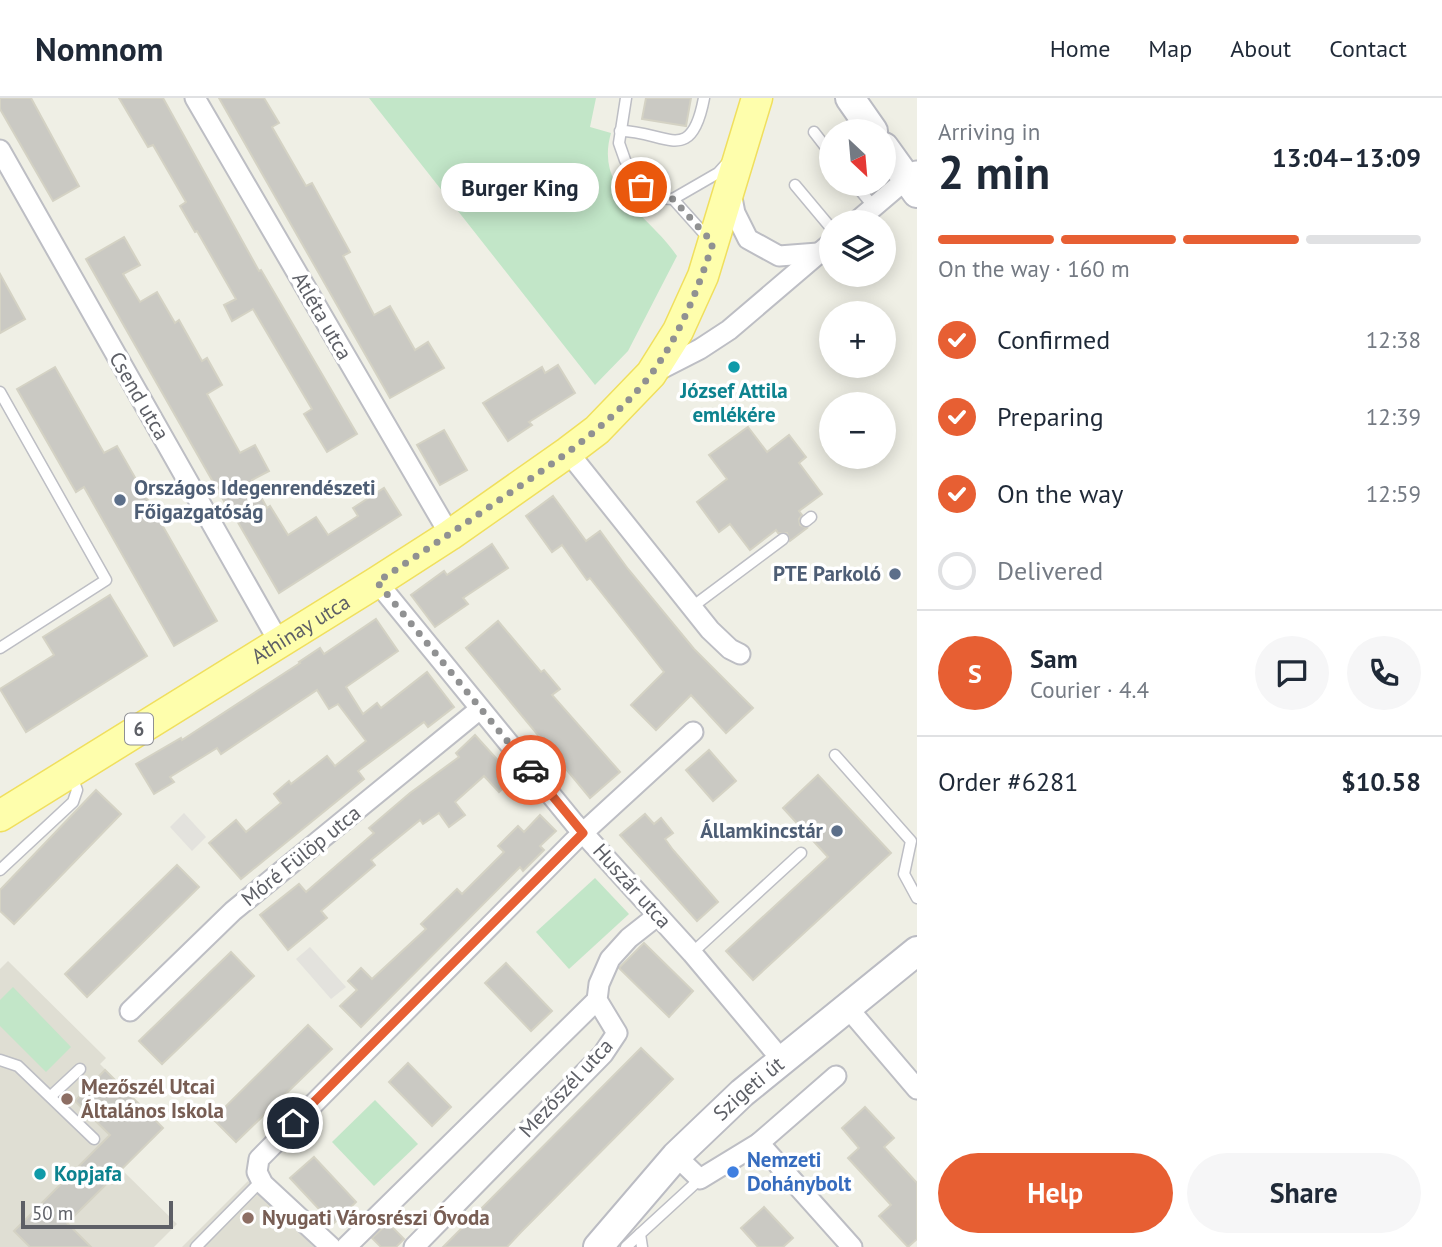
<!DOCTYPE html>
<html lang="en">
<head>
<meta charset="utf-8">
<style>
	:root { --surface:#fff; --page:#f6f6f7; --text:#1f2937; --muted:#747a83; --line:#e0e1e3; --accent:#e75f33 }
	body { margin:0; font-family:"PT Sans",sans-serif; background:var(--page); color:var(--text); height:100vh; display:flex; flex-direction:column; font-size:26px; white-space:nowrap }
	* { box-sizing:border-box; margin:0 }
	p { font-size:23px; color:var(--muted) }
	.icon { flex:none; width:38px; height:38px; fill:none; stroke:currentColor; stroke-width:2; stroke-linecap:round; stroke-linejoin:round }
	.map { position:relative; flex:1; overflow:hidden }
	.details { display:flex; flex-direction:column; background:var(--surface); width:525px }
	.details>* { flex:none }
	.needle { width:46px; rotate:154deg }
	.tools { position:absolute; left:819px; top:21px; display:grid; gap:14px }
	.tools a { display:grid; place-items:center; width:77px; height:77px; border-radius:50%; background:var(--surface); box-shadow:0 4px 18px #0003; font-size:35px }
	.scale { position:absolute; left:21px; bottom:18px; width:152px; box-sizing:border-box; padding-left:7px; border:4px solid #5d5f66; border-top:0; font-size:19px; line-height:24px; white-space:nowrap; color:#5d5f66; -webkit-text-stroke:5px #fff; paint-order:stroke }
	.pin { position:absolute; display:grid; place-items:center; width:60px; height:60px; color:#fff; margin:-30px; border:4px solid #fff; border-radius:50%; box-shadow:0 2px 7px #0007 }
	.courier { position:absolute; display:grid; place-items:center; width:70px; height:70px; margin:-35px; border:5px solid #e75f33; border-radius:50%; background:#fff; color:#222; box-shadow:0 2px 9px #0007 }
	.bubble { position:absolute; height:49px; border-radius:24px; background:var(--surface); box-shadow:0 4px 18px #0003; font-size:23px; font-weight:700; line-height:49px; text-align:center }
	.head em { font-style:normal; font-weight:700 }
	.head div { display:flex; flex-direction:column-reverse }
	.head { display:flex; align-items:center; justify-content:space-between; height:119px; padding:0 21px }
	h1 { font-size:46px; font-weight:700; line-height:52px }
	.bar { display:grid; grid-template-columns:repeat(4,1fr); gap:10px 7px; align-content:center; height:84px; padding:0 21px }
	.bar i { height:9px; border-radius:5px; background:var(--line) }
	.bar .active { background:var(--accent) }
	.bar p { grid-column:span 4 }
	.line { display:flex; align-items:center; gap:18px; padding:0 21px; border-top:2px solid var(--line) }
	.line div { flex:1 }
	.round { display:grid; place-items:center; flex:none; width:74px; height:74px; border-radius:37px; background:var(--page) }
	ol { padding:0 21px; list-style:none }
	li { display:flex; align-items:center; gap:21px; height:77px }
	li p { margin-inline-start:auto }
	li .icon { padding:7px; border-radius:50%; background:var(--accent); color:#fff; stroke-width:4 }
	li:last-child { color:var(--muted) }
	li i { width:38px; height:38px; border:4px solid var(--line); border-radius:50% }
	.action { display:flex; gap:14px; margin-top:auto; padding:14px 21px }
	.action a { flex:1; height:80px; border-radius:42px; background:var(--accent); color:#fff; font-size:28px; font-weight:700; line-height:80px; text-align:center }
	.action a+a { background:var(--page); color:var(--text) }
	header { display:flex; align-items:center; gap:42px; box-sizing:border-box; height:98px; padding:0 35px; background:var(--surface); border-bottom:2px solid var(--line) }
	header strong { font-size:33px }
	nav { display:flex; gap:38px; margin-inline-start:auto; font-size:24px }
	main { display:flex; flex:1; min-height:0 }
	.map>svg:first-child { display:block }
	.industrial { fill:#e3e2dd }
	.education { fill:#dfded3 }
	.green { fill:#c2e6c8 }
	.building { fill:#cac9c3; stroke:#d4d2c4; stroke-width:2 }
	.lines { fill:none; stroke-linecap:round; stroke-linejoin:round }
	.lane-casing { stroke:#bdbec4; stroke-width:13 }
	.street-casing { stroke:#bdbec4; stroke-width:23 }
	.secondary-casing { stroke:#bbbcc3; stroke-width:32 }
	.primary-casing { stroke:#f0df5e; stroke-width:33 }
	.lane { stroke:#fff; stroke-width:10 }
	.street { stroke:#fff; stroke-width:19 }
	.secondary { stroke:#fff; stroke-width:28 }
	.primary { stroke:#fefeac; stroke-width:30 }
	.done { stroke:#909192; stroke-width:7; stroke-dasharray:0 12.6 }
	.route { stroke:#e75f33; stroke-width:9 }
	.culture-dot { fill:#0f9aa8; stroke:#fff; stroke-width:2.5 }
	.service-dot { fill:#5c6f8a; stroke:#fff; stroke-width:2.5 }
	.education-dot { fill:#8d6e63; stroke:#fff; stroke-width:2.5 }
	.shop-dot { fill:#3f7fe0; stroke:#fff; stroke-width:2.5 }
	.labels { text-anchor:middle; stroke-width:7; stroke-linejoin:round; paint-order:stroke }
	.shield { fill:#fff; stroke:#8e8f94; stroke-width:2 }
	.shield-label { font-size:19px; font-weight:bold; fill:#5d5f66 }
	.street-label { font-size:21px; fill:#5d5f66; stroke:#fff }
	.culture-label { font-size:21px; font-weight:bold; fill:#0d838f; stroke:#fff }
	.service-label { font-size:21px; font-weight:bold; fill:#4e5e75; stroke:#fff; text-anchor:end }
	.education-label { font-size:21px; font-weight:bold; fill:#785e54; stroke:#fff; text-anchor:start }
	.shop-label { font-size:21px; font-weight:bold; fill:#366cbe; stroke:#fff; text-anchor:start }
</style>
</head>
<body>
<header>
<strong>Nomnom</strong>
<nav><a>Home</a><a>Map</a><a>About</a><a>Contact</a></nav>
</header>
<main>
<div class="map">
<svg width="917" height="1149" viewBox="0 0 917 1149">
	<rect width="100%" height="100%" fill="#efefe5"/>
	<g class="industrial">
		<polygon points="184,715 206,739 192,753 170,729"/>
		<polygon points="310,849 346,889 331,901 296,861"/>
	</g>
	<g class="education">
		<polygon points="8,863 106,960 100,966 163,1030 122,1072 177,1126 154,1149 0,1149 0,871"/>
		<polygon points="248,1083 314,1149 182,1149"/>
	</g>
	<g class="green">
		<path d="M369,0H596L590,29L611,35C594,93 650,117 677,158L628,253L595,287Z"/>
		<polygon points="595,780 629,816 569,871 536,834"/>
		<polygon points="13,889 71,949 46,974 0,928 0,902"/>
		<polygon points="375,1002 418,1046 374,1088 332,1044"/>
	</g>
	<g class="building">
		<polygon points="0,0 31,0 79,88 53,103 0,11"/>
		<polygon points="119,0 163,0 259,173 261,172 357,336 327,354 304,316 312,311 253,211 232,223 224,207 236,201 197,133 195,134 180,108 186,104 153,47 148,49"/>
		<polygon points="219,0 264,0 279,25 272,29 306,88 312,85 350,154 343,158 374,217 390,208 415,252 428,244 444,270 390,300"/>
		<polygon points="646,0 691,0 686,28 642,21"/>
		<polygon points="124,139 140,167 123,176 140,204 157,194 175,225 179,222 202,263 207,260 222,287 207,296 240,355 255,347 269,373 252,382 267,410 270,408 288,437 316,419 328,437 358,418 353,410 384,390 401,417 279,495 229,409 228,410 86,161"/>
		<polygon points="0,176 25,221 0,235"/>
		<polygon points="558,267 575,295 529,324 532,327 508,343 483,305 542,269 545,275"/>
		<polygon points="55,269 104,355 117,348 217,523 174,548 84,389 76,394 17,291"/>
		<polygon points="748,329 767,354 789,337 806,359 799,365 822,396 799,413 802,417 799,421 800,427 807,430 790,443 787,435 778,435 776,432 750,452 730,426 719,434 697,404 727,381 709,357"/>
		<polygon points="444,332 467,372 440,387 417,347"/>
		<polygon points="553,398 586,443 600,433 628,471 694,551 753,610 726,635 691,597 656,632 631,607 664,574 590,480 587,482 562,447 552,454 526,418"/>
		<polygon points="492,446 508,470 463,500 468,506 435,529 411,497 444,473 447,477"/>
		<polygon points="110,497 147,558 26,634 0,591 54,557 43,539"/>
		<polygon points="376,521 398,553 346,589 363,616 377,605 381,610 427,574 454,609 428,629 424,624 358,673 364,681 241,781 209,745 236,722 246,734 281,705 274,696 289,683 291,686 327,658 335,668 366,643 338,606 329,611 317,592 221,656 217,650 170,679 174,684 154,696 136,666 181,640 182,642 300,565 299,564 320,550 324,556"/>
		<polygon points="498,523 541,574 544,572 560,591 552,597 620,674 590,700 466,550"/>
		<polygon points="475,637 514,680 499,694 484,678 455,704 465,717 449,729 439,715 423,726 420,722 371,762 375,767 321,813 327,820 288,852 260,817 299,786 306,794 374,735 369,730 410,695 459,659 456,655"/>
		<polygon points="709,652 736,683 713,703 686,672"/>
		<polygon points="818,677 891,755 753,882 726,853 828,759 783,710"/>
		<polygon points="96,692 121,716 14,826 0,813 0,792"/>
		<polygon points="645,716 654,726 661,720 673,735 665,741 673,752 718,804 697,823 620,737"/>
		<polygon points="540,717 556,733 540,748 544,752 523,773 520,769 361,929 340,908 357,892 348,883 361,870 372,881 426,831 421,826 457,791 462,796 504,754 498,748 518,728 524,734"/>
		<polygon points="177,767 199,789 87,899 65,876"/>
		<polygon points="644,845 693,893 669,919 619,870"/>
		<polygon points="231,854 254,878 162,966 139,943"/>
		<polygon points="506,865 552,913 531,933 485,885"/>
		<polygon points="308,927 332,951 236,1044 213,1021"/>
		<polygon points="641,950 673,981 521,1134 507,1149 443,1149"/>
		<polygon points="408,965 451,1009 432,1028 389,984"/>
		<polygon points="105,972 163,1030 67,1125 91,1149 30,1149 14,1133 110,1037 75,1003"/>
		<polygon points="865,1009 894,1040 884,1049 917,1085 917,1141 908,1149 879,1118 891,1107 848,1060 859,1050 842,1030"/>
		<polygon points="314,1059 356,1104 333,1126 290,1080"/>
		<polygon points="764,1109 793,1140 783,1149 758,1149 741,1130"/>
		<polygon points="388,1125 404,1141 396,1149 381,1149 372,1140"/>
	</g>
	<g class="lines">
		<defs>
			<g id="lane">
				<polyline points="626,0 619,45 625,62 641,89 655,100 673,101 718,75 727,65"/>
				<path d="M620,33C666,33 691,69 704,0"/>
				<polyline points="814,34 831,56"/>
				<polyline points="855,86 874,109"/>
				<polyline points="795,87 831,130"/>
				<polyline points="673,101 708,140"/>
				<polyline points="0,294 106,482 0,550"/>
				<polyline points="806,423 811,419"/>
				<polyline points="692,509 783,441"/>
				<polyline points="835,657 911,743 904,776 917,800"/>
				<polyline points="0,772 73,704 77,692 71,676"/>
				<polyline points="692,855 801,755"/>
				<polyline points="0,962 18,968 94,1041"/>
				<polyline points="51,998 80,971"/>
				<polyline points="196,1149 261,1083"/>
				<polyline points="626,1149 640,1136"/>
				<polyline points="642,1149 640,1136 700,1081"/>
			</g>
			<g id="street">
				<polyline points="195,0 450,437"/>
				<polyline points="0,52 279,544"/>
				<polyline points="731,95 735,115 748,141 779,158 818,155"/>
				<polyline points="856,124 916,73"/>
				<polyline points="655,274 700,251 729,232 831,145"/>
				<polyline points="568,354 710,532 730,551 740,556"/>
				<polyline points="377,484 574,725 692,855 781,961"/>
				<polyline points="847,909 917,991"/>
				<polyline points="130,913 233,813 480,611"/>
				<polyline points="759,1045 836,978"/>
				<polyline points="676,1058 700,1081 759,1045 852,1149"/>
				<polyline points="331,1149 263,1086 257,1074 259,1061 574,743 693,634"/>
				<polyline points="346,1149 597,902"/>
				<polyline points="414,1149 603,956 617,935 597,902 599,886 610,861 629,840 657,818"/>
			</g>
			<g id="secondary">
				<polyline points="850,0 873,33"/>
				<polyline points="884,49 917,95"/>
				<path id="s1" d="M598,1149L676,1058L742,995L917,853"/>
			</g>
			<g id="primary">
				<path id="s2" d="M0,718L377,484L450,437L568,354L597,332L651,276L678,233L703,178L757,0"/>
			</g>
		</defs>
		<use href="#lane" class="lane-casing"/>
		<use href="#street" class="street-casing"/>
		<use href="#secondary" class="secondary-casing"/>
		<use href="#primary" class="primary-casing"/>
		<use href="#lane" class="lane"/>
		<use href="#street" class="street"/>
		<use href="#secondary" class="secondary"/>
		<use href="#primary" class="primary"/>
	</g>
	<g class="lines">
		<path class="done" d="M531,672L377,484C423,454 469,423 514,392C564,358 615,323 652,275C681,235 698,191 713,145L673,101L655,100L641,89"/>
		<polyline class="route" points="293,1025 583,735 531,672"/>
	</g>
	<g class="culture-dot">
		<circle cx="734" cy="269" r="7"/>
		<circle cx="40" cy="1076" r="7"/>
	</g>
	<g class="service-dot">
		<circle cx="120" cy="402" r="7"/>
		<circle cx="895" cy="476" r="7"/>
		<circle cx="837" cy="733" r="7"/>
	</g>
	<g class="education-dot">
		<circle cx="67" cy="1001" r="7"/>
		<circle cx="248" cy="1120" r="7"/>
	</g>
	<circle class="shop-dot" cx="733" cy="1074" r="7"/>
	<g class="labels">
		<rect class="shield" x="125" y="615.5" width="28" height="31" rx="5"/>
		<g class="shield-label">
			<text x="139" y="638">6</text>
		</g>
		<g class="street-label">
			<text transform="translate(322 218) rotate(60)" y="7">Atléta utca</text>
			<text transform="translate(139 298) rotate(60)" y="7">Csend utca</text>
			<text dy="7" stroke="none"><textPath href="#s2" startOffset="354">Athinay utca</textPath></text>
			<text transform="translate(301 758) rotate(-39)" y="7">Móré Fülöp utca</text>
			<text transform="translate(632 788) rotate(48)" y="7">Huszár utca</text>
			<text transform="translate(566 990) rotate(-47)" y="7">Mezőszél utca</text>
			<text dy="7" stroke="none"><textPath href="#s1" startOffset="219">Szigeti út</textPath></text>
		</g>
		<g class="culture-label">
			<text x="734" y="300">József Attila<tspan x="734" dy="24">emlékére</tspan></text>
			<text x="54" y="1083" text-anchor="start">Kopjafa</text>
		</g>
		<g class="service-label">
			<text x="134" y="397" text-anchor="start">Országos Idegenrendészeti<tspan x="134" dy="24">Főigazgatóság</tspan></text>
			<text x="881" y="483">PTE Parkoló</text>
			<text x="823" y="740">Államkincstár</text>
		</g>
		<g class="education-label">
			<text x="81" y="996">Mezőszél Utcai<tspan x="81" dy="24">Általános Iskola</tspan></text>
			<text x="262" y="1127">Nyugati Városrészi Óvoda</text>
		</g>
		<g class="shop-label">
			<text x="747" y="1069">Nemzeti<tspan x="747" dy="24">Dohánybolt</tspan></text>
		</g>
	</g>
</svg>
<div class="tools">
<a><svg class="needle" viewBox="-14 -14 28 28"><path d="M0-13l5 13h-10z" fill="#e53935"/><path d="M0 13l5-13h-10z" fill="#747a83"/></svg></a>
<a><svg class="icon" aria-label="layers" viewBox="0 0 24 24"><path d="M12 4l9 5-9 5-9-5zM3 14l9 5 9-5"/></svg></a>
<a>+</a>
<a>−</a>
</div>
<div class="scale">50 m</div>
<div class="pin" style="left:641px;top:89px;background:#ea580c"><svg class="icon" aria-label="bag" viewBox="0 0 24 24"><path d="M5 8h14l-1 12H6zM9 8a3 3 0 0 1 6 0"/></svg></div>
<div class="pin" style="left:293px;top:1025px;background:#1f2937"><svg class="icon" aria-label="home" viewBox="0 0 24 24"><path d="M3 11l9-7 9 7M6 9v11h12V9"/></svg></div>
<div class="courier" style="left:531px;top:672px"><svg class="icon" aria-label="car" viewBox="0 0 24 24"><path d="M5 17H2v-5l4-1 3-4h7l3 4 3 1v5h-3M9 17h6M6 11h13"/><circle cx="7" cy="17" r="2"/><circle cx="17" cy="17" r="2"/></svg></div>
<div class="bubble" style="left:441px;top:65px;width:158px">Burger King</div>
</div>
<section class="details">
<div class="head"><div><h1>2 min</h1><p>Arriving in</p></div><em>13:04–13:09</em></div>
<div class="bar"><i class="active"></i><i class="active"></i><i class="active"></i><i></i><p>On the way · 160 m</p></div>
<ol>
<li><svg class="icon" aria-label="check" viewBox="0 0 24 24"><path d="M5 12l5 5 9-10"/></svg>Confirmed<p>12:38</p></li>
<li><svg class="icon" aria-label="check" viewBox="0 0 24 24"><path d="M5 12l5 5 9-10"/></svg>Preparing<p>12:39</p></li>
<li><svg class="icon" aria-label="check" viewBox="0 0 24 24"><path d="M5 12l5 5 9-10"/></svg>On the way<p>12:59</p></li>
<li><i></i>Delivered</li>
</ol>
<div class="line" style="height:126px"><b class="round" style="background:var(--accent);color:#fff">S</b><div><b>Sam</b><p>Courier · 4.4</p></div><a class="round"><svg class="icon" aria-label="chat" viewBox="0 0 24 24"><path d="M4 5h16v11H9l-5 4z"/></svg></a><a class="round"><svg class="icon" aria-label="phone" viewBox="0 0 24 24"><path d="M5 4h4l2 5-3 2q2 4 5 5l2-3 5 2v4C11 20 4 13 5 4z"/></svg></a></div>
<div class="line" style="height:91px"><div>Order #6281</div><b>$10.58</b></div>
<div class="action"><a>Help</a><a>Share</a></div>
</section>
</main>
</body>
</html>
